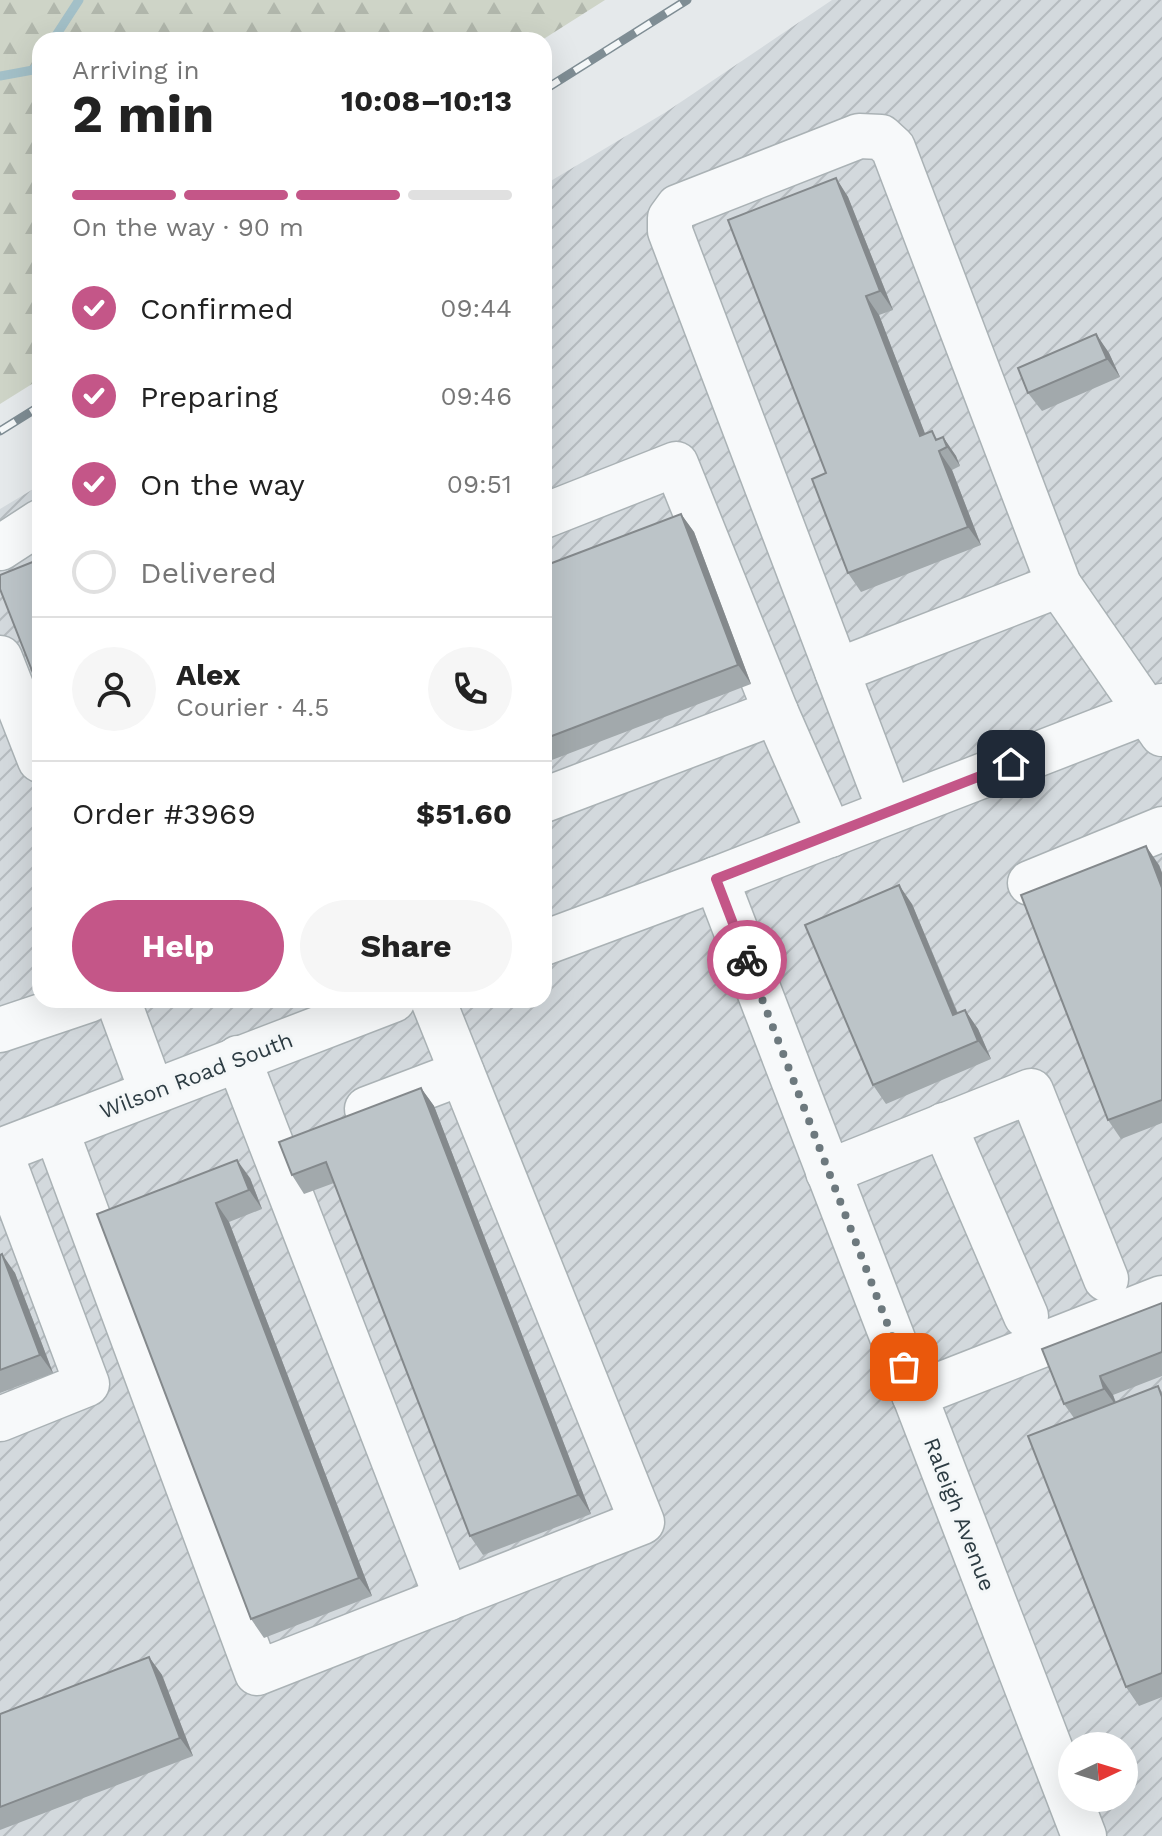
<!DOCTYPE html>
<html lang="en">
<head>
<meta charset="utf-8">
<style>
	:root { --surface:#fff; --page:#f6f6f6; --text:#222; --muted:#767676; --line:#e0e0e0; --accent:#c45688 }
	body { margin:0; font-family:"Work Sans",sans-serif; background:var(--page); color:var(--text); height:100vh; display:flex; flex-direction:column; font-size:30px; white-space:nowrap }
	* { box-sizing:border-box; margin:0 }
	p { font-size:26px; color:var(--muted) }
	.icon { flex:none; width:44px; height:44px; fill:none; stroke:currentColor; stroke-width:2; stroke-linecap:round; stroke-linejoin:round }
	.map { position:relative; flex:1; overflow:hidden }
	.drawer { position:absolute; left:32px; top:32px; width:520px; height:976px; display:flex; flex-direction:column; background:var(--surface); border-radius:24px; box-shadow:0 8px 32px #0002 }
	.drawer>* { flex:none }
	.needle { width:52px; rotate:86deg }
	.fabs { position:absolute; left:1058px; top:1732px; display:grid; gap:16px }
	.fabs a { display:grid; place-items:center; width:80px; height:80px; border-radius:50%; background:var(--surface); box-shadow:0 8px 32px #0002; font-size:40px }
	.pin { position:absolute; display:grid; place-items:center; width:68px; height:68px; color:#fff; margin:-34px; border-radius:16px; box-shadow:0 4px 12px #0006 }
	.courier { position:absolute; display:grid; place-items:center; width:80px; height:80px; margin:-40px; border:6px solid #c45688; border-radius:50%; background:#fff; color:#222; box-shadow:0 2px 10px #0007 }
	.summary em { font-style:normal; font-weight:700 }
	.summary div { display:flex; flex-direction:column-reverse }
	.summary { display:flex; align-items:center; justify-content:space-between; height:136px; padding:0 40px }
	h1 { font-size:52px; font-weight:700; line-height:60px }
	.bar { display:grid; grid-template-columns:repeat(4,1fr); gap:12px 8px; align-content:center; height:96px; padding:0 40px }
	.bar i { height:10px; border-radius:6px; background:var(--line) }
	.bar .on { background:var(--accent) }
	.bar p { grid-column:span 4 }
	.line { display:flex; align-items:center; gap:20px; padding:0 40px; border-top:2px solid var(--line) }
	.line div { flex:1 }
	.round { display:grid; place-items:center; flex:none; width:84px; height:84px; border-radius:42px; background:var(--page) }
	ol { padding:0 40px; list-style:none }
	li { display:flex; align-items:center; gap:24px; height:88px }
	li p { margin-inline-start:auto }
	li .icon { padding:8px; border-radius:50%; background:var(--accent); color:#fff; stroke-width:4 }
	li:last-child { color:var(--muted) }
	li i { width:44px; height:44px; border:4px solid var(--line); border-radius:50% }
	.cta { display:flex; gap:16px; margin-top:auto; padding:16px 40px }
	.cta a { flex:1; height:92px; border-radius:48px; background:var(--accent); color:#fff; font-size:32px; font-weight:700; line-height:92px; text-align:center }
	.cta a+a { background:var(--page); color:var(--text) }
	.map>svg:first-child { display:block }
	.industrial { fill:url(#industrial-furrows); fill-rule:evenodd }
	.forest { fill:url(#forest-firs) }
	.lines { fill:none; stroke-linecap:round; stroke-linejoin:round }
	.stream { stroke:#a3c0c8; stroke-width:9 }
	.minor-casing { stroke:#aab2b5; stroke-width:47 }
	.minor { stroke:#f7f9fa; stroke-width:44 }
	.rail-casing { stroke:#7f8d94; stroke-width:9 }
	.rail { stroke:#f4f7f8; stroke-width:6; stroke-dasharray:18; stroke-linecap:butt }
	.wall { fill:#a2a9ac }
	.shaded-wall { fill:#84898c }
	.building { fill:#bcc4c8; stroke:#84898c; stroke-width:2 }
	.done { stroke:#6d797e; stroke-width:8; stroke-dasharray:0 14.4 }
	.route { stroke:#c45688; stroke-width:10 }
	.labels { text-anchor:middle; stroke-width:6; stroke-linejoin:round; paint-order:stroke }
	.street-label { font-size:22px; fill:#2d3c43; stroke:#f4f7f8 }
</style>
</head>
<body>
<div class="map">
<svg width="1162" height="1836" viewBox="0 0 1162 1836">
	<defs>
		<pattern id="industrial-furrows" width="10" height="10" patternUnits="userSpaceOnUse" patternTransform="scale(2)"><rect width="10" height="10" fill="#d3d9dd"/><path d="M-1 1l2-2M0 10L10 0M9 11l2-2" fill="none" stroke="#b5bbbf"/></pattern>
		<pattern id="forest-firs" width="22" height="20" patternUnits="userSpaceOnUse" patternTransform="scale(2)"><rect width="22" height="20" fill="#ced4c7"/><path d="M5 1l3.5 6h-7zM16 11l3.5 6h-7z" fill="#b1b7ac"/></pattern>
	</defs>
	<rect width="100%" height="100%" fill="#e5e9eb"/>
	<path class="industrial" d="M832,0H1162V1836H0V509L40,485V1000H544V185L666,112ZM1072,1746H1124V1798H1072Z"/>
	<polygon class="forest" points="0,0 605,0 542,40 40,40 40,379 0,404"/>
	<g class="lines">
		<g class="stream">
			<polyline points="53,40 79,0"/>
			<polyline points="0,76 33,70 40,60"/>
		</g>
		<defs>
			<g id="minor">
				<polyline points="544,516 676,464 776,712"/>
				<polyline points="0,548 40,522"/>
				<polyline points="0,658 40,760"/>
				<polyline points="837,671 1059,585"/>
				<polyline points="544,800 776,712 830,835"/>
				<polyline points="890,811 670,231 670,218 678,207 859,136 881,137 893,148 1059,585 1162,734"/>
				<polyline points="716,879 1084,1836"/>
				<polyline points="1030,883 1162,829"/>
				<polyline points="544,943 716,879 1162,706"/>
				<polyline points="118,1000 152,1092"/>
				<polyline points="0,1030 89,1000"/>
				<polyline points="238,1058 447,1599"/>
				<polyline points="367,1109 462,1073"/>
				<polyline points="944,1125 1026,1316"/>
				<polyline points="56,1130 257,1673 642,1522 433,1000"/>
				<polyline points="0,1151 393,1000"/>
				<polyline points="0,1152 87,1384 0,1419"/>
				<polyline points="828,1172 1031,1091 1106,1279"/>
				<polyline points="914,1395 1162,1298"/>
			</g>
		</defs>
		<use href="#minor" class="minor-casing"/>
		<use href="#minor" class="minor"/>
		<defs>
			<g id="rail">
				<polyline points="544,90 687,0"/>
				<polyline points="0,431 40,406"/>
			</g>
		</defs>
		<use href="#rail" class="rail-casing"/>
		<use href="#rail" class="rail"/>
	</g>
	<g class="wall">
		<polygon points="836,178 848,197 893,310 879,315 925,434 938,439 943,437 956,456 960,466 952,470 981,545 861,592 848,573 826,473"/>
		<polygon points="1096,334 1109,353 1120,377 1042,411 1028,393"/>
		<polygon points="681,514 694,532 751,684 544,763 544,566"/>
		<polygon points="1159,865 1162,873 1162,1123 1121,1139 1108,1120"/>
		<polygon points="912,904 958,1013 965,1010 978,1029 991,1059 886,1104 873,1085"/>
		<polygon points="421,1088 434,1106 591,1514 483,1555 470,1536 334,1183 304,1194 292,1175"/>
		<polygon points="250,1178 262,1209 229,1222 372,1596 264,1638 251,1619 97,1214"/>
		<polygon points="0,1255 15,1273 53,1373 0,1393"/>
		<polygon points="1162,1303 1162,1376 1113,1395 1116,1402 1158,1386 1162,1392 1162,1697 1139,1706 1126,1687 1074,1418 1064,1404"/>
		<polygon points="149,1657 162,1675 193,1756 0,1830 0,1714"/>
	</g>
	<g class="shaded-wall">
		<polygon points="836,178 848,197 893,310 880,291"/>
		<polygon points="866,296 879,315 933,454 920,436"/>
		<polygon points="1096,334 1109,353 1120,377 1107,359"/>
		<polygon points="943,437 956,456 960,466 947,447"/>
		<polygon points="939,451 952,470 981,545 968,527"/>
		<polygon points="681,514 694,532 751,684 738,665"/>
		<polygon points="1146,846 1159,865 1162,873 1162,888"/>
		<polygon points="899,885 912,904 966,1034 953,1015"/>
		<polygon points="965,1010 978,1029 991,1059 978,1041"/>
		<polygon points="421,1088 434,1106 591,1514 578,1495"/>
		<polygon points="237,1160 250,1178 262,1209 249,1190"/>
		<polygon points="216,1203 229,1222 372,1596 359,1578"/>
		<polygon points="2,1254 15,1273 53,1373 40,1355"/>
		<polygon points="1100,1376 1113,1395 1117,1407 1104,1389"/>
		<polygon points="149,1657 162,1675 193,1756 180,1738"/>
	</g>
	<g class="building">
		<polygon points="836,178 880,291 866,296 920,436 932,431 936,440 943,437 947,447 939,451 968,527 848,573 812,479 826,473 728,220"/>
		<polygon points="1096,334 1107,359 1028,393 1018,368"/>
		<polygon points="681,514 738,665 544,739 544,566"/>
		<polygon points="40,559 40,691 0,589 0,575"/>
		<polygon points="1146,846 1162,888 1162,1100 1108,1120 1021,895"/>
		<polygon points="899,885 953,1015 965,1010 978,1041 873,1085 805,925"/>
		<polygon points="421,1088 578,1495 470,1536 326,1162 292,1175 279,1142"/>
		<polygon points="237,1160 249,1190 216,1203 359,1578 251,1619 97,1214"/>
		<polygon points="2,1254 40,1355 0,1370 0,1255"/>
		<polygon points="1162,1303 1162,1352 1100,1376 1104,1389 1064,1404 1042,1349"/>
		<polygon points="1158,1386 1162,1397 1162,1673 1126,1687 1028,1436"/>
		<polygon points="149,1657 180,1738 0,1807 0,1714"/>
	</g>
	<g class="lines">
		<polyline class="done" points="747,960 904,1367"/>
		<polyline class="route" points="747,960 716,879 1011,764"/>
	</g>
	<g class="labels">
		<g class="street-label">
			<text transform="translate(196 1075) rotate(-21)" y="8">Wilson Road South</text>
			<text transform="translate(960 1514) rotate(69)" y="8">Raleigh Avenue</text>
		</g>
	</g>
</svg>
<div class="fabs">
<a><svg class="needle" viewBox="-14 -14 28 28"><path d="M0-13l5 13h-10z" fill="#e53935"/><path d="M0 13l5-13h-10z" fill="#767676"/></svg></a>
</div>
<div class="pin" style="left:904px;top:1367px;background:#ea580c"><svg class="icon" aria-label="bag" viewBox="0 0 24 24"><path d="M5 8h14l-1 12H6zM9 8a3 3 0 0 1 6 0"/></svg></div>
<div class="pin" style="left:1011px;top:764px;background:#1f2937"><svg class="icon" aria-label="home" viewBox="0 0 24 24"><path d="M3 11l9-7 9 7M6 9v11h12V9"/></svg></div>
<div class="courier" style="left:747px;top:960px"><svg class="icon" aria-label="bike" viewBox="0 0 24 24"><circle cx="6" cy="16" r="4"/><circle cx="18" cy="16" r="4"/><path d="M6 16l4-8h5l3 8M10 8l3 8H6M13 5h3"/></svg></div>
<section class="drawer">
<div class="summary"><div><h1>2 min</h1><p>Arriving in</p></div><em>10:08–10:13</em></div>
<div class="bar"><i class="on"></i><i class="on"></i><i class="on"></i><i></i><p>On the way · 90 m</p></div>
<ol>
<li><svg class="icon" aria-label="check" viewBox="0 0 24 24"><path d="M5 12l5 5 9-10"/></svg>Confirmed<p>09:44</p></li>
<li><svg class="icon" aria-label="check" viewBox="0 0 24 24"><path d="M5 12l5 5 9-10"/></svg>Preparing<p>09:46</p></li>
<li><svg class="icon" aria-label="check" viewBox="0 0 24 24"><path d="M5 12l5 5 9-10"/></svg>On the way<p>09:51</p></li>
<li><i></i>Delivered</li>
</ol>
<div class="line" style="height:144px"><a class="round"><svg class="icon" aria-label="person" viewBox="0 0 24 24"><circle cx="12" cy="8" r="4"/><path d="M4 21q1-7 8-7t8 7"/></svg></a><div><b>Alex</b><p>Courier · 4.5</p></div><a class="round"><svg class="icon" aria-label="phone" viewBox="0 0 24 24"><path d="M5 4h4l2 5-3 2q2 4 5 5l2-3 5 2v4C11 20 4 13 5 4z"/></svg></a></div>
<div class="line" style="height:104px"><div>Order #3969</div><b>$51.60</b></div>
<div class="cta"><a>Help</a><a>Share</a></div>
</section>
</div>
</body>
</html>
